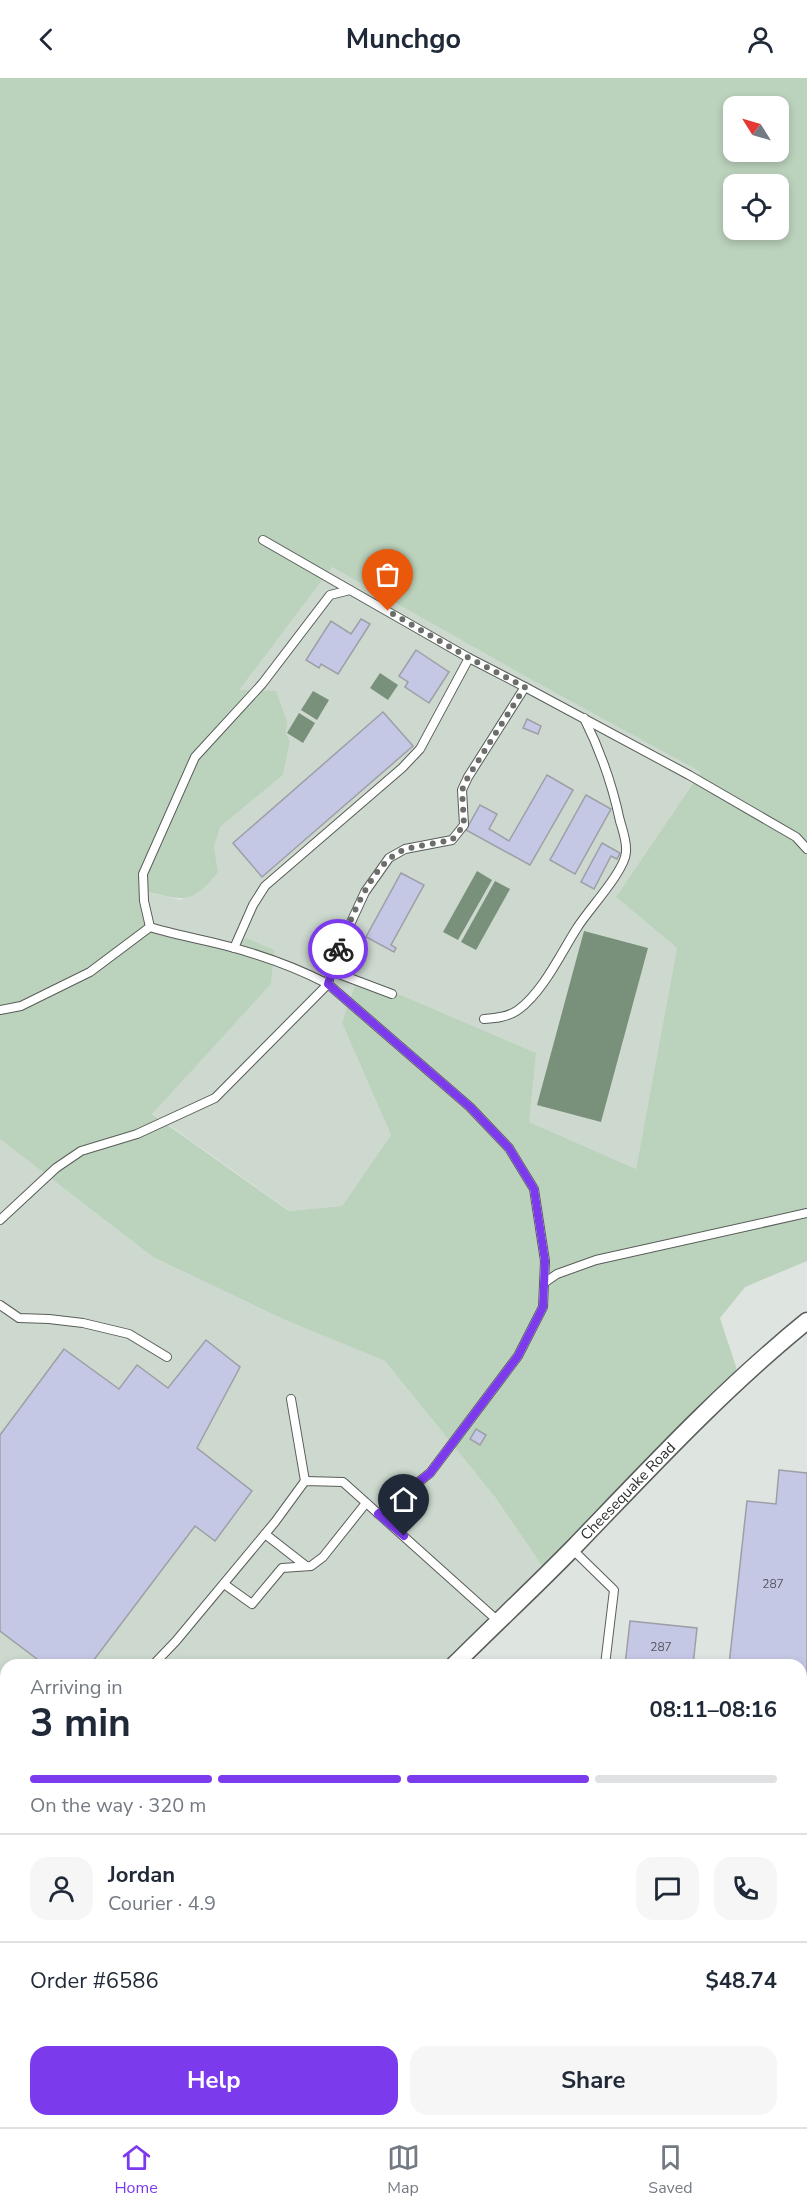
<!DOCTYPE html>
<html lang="en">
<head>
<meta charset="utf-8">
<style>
	:root { --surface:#fff; --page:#f6f6f7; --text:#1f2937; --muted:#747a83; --line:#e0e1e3; --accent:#7c3aed }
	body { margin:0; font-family:"Nunito Sans",sans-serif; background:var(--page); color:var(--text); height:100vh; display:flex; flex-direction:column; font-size:22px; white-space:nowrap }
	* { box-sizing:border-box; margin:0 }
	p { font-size:20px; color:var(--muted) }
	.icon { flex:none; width:33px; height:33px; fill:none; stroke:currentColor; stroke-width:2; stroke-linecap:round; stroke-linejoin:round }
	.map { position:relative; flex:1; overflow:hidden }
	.panel { position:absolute; left:0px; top:1581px; width:807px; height:468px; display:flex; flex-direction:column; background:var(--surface); border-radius:18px 18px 0 0; box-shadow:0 3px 9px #0003 }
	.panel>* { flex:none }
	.needle { width:39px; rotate:307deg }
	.fabs { position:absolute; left:723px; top:18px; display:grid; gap:12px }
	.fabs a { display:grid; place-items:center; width:66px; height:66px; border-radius:12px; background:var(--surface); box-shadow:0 3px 9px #0003; font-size:30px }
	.pin { position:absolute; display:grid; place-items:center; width:51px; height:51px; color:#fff; margin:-62px -26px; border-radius:50% 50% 50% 0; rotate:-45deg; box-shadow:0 0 6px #0007 }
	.pin .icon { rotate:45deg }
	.courier { position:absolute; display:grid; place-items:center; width:60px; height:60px; margin:-30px; border:4px solid #7c3aed; border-radius:50%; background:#fff; color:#222; box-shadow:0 2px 8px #0007 }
	.head em { font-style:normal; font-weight:700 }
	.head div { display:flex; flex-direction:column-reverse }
	.head { display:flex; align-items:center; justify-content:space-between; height:102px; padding:0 30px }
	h1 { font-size:39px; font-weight:700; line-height:45px }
	.bar { display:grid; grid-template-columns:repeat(4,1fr); gap:9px 6px; align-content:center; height:72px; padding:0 30px }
	.bar i { height:8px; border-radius:4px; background:var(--line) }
	.bar .active { background:var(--accent) }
	.bar p { grid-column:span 4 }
	.line { display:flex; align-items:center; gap:15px; padding:0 30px; border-top:2px solid var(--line) }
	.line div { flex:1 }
	.round { display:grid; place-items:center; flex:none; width:63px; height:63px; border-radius:18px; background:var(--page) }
	.button { display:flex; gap:12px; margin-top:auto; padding:12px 30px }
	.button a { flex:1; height:69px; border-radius:18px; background:var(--accent); color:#fff; font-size:24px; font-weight:700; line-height:69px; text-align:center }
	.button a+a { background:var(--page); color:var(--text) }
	header { display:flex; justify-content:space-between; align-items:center; height:78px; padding:0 30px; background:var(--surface); font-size:27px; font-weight:700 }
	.tab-bar { display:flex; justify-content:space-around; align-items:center; height:84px; border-top:2px solid var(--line); background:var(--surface); font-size:16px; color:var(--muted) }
	.tab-bar a { display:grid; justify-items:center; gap:3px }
	.tab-bar .active { color:var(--accent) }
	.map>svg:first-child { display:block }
	.built { fill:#cdd9ce }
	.green { fill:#bbd2bc; fill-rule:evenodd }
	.water { fill:#79907a }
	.building { fill:#c4c8e5; stroke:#9e9fa6; stroke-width:1.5 }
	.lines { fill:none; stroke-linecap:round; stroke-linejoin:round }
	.service-casing { stroke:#585d58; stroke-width:10 }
	.minor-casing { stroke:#585d58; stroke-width:19 }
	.service { stroke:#fff; stroke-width:8 }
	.minor { stroke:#fff; stroke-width:16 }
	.done { stroke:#6b6e6b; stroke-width:6; stroke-dasharray:0 10.8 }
	.route { stroke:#7c3aed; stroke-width:8 }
	.labels { text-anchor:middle; stroke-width:6; stroke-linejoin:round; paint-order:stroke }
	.number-label { font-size:12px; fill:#53555b }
	.street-label { font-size:15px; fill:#2d2f2d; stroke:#fff }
</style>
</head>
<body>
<header><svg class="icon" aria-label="back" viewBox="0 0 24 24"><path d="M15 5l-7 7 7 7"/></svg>Munchgo<svg class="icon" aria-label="person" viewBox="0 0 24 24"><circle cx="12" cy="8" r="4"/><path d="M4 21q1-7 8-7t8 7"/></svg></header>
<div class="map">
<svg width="807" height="2049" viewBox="0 0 807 2049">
	<rect width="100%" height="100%" fill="#dee4df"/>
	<g class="built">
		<polygon points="332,489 532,602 702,694 616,819 677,870 636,1091 529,1044 342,945 391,1057 342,1128 290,1133 152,1035 271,906 234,870 150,849 143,813 181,822 218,794 214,769 220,749 283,697 290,663 286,655 287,644 238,612"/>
		<polygon points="0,1061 153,1179 283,1241 385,1283 495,1419 547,1495 454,1587 6,1587 6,2043 404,2043 390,2049 0,2049"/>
	</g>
	<g class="green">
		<path d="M0,0H807V1183L745,1209L720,1240L740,1301L547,1495L495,1419L385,1283L283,1241L153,1179L0,1061ZM734,28H778V74H734ZM734,106H778V152H734ZM332,489L532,602L701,694L616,819L677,870L636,1091L529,1044L536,975L358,899L342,945L391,1057L342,1128L289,1133L152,1036L271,906L274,872L246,860L234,870L150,849L144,813C184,822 190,828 218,794L214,769L220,749L283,697L290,663L286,655L287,644L276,613L239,612Z"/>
		<polygon points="807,1888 807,2049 390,2049 404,2043 801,2043 801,1889"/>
	</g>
	<g class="water">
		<polygon points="380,595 398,607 388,622 370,610"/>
		<polygon points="313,613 329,622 317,642 301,632"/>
		<polygon points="299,635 315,645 303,665 287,655"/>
		<polygon points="477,793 492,802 458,862 443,854"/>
		<polygon points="495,803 510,811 476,872 461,864"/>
		<polygon points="584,853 648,870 601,1044 537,1027"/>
	</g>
	<g class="building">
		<polygon points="361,541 370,546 338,596 321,586 319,590 306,582 331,543 351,556"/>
		<polygon points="416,572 449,594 429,625 405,609 408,604 399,598"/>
		<polygon points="383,634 413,668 262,799 233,765"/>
		<polygon points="527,641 541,648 538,656 523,650"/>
		<polygon points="547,697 573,712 530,787 466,752 480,727 497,736 489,751 509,763"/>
		<polygon points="586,717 611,731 575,796 550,782"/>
		<polygon points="602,765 620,775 617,781 611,778 594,811 581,804"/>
		<polygon points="401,795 424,807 391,867 396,870 394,874 366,859"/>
		<polygon points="206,1262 240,1289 197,1370 252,1413 215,1463 195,1448 90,1587 45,1587 0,1553 0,1357 64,1271 119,1311 137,1287 168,1310"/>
		<polygon points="476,1351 486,1357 480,1367 470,1361"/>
		<polygon points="779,1392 807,1395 807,1690 801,1745 801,1587 729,1587 747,1423 776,1426"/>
		<polygon points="630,1543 697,1550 693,1587 625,1587"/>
		<polygon points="173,2043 235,2043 220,2049 176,2049"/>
	</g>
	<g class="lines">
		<defs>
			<g id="service">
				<polyline points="263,462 350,512"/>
				<polyline points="525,609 689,697 796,759 807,771"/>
				<polyline points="234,870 253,827 265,808 402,690 420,671 469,580"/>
				<polyline points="331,893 392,916"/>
				<path d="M0,932L21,928L90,894L150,849C175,857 201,861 227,868C261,877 297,890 328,906L470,1029L509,1070L534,1111L545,1183L543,1229L518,1278L430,1395L378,1436"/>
				<path d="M484,941C496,940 508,939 518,932C543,914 561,875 577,850C588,832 625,793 626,774C627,764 623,753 620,743C612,705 601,674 584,640"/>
				<polyline points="0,1142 56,1090 81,1073 137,1056 215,1020 328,906 334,881 365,814 389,780 405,771 452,762 464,747 462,712 468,699 525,609 469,580 350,512 330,517 262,606 195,679 143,796 144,823 150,849"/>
				<polyline points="544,1205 557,1196 596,1182 807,1135"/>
				<polyline points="0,1227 19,1240 49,1241 83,1245 129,1256 167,1279"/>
				<polyline points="291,1321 305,1403"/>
				<polyline points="265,1456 306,1488"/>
				<polyline points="572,1471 614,1512 605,1587"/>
				<polyline points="224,1506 252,1526 282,1490 311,1488 323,1479 366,1425"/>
				<polyline points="153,1587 176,1563 275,1444 305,1403 343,1404 498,1543"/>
				<polyline points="0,1759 6,1755"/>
				<polyline points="801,1781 807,1779"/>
				<polyline points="0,1833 6,1836"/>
				<polyline points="136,2043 138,2049"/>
				<polyline points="390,2049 404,2043"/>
			</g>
			<g id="minor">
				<path id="s1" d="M454,1587C494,1547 535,1509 574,1469C649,1391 723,1311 807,1243"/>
				<polyline points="0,1880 6,1877"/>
			</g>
		</defs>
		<use href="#service" class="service-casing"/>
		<use href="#minor" class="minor-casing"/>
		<use href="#service" class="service"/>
		<use href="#minor" class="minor"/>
	</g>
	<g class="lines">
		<path class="done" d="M338,871C352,841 372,781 407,771C421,767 437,765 452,762L464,747L462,712L468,699L525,609L469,580L388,533"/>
		<polyline class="route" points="338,871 328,906 470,1029 509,1070 534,1111 545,1183 543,1229 518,1278 430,1395 378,1436 404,1458"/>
	</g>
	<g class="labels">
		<g class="number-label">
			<text x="773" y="1510">287</text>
			<text x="661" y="1573">287</text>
		</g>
		<g class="street-label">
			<text dy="5" stroke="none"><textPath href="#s1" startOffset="246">Cheesequake Road</textPath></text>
		</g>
	</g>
</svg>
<div class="fabs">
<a><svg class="needle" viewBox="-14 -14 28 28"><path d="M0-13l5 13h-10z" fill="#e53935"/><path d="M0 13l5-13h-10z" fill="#747a83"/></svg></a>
<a><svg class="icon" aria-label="locate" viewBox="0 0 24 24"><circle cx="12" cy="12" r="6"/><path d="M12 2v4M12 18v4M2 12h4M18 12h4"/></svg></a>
</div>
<div class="pin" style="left:388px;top:533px;background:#ea580c"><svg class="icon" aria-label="bag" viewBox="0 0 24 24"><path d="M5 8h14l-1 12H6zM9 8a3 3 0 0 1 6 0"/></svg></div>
<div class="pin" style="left:404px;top:1458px;background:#1f2937"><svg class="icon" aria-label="home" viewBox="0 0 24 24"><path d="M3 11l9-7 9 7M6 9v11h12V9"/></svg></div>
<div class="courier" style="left:338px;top:871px"><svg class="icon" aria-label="bike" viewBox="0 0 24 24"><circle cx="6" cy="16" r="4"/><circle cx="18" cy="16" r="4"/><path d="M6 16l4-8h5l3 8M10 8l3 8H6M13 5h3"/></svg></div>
<section class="panel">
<div class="head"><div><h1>3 min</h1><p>Arriving in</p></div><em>08:11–08:16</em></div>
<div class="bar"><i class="active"></i><i class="active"></i><i class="active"></i><i></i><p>On the way · 320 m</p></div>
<div class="line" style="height:108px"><a class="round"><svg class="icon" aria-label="person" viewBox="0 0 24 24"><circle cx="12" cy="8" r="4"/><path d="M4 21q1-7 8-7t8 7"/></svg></a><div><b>Jordan</b><p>Courier · 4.9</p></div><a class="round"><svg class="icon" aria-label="chat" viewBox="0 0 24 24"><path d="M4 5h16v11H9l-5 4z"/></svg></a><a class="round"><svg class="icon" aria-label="phone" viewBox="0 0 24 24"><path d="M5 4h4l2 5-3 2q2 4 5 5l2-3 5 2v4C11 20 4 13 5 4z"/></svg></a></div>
<div class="line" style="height:78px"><div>Order #6586</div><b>$48.74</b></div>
<div class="button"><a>Help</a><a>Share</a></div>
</section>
</div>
<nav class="tab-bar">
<a class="active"><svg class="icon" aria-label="home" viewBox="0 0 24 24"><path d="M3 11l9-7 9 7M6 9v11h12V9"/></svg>Home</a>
<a><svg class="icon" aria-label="map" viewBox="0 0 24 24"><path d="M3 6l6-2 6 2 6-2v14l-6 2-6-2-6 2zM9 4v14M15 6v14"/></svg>Map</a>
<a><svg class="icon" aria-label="saved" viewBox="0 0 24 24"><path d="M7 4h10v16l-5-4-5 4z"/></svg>Saved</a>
</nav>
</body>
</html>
